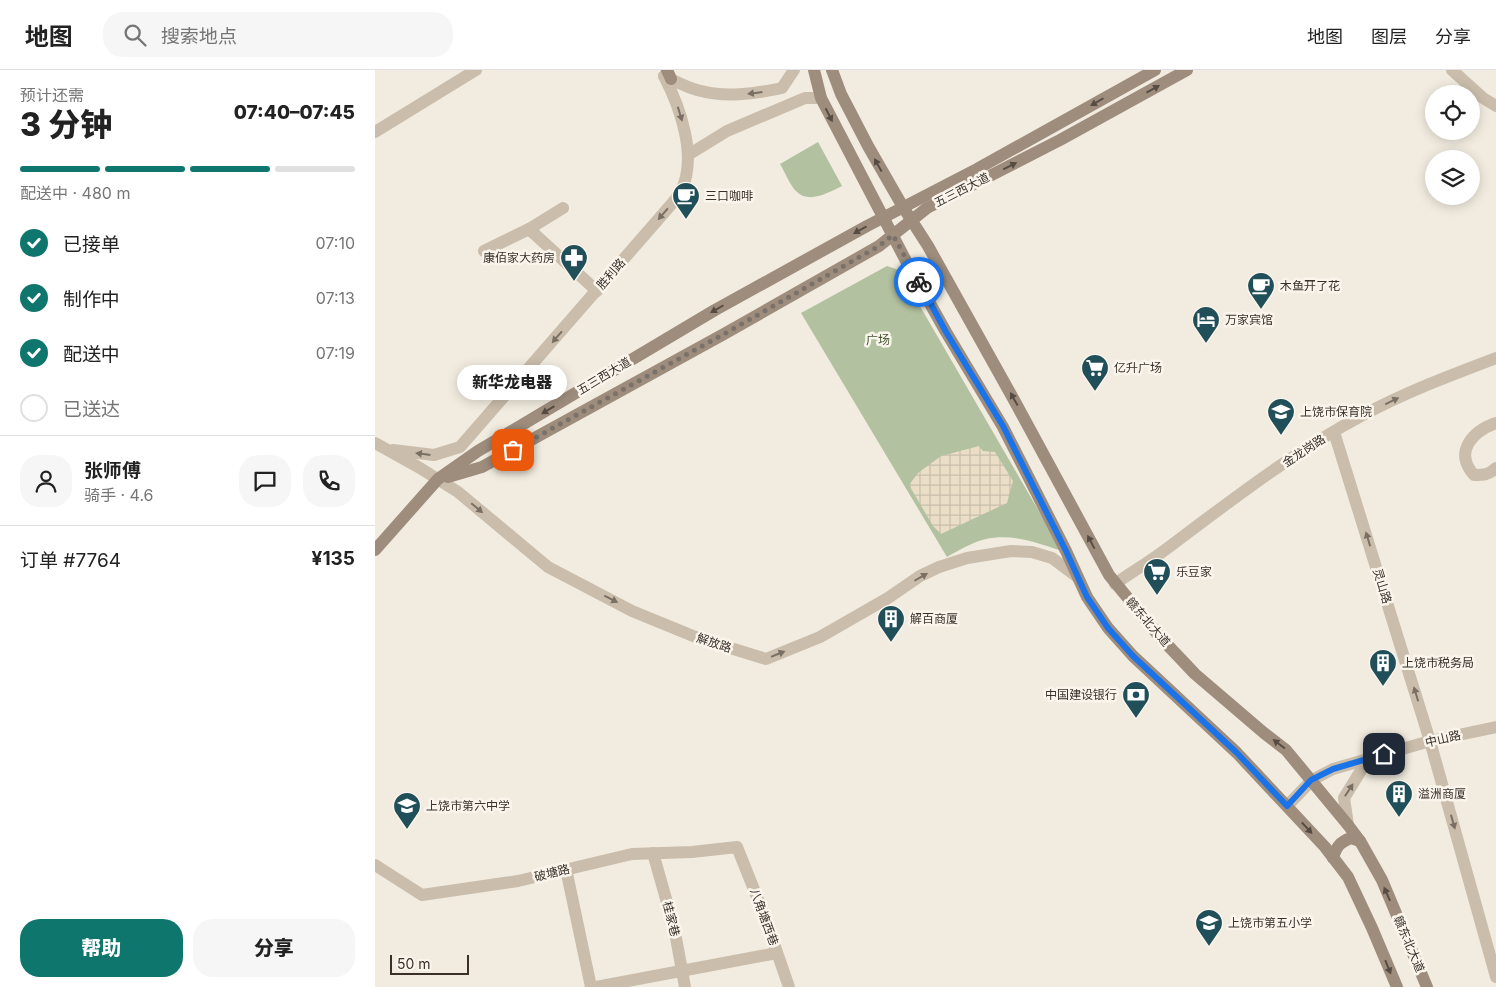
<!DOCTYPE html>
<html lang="zh">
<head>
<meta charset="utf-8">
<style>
	:root { --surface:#fff; --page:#f6f6f6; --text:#222; --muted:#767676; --line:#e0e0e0; --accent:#0f766e }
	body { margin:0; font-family:Inter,"Noto Sans SC",sans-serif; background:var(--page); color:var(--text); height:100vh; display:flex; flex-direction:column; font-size:19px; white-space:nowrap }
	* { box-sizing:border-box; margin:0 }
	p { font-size:16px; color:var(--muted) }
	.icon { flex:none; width:28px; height:28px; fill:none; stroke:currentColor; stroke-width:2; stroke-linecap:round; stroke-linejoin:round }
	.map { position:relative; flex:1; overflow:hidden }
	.details { display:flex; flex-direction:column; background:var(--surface); width:375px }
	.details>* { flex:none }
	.tools { position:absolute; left:1050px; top:15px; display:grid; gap:10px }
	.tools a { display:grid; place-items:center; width:55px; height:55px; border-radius:50%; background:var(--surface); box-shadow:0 2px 12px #0003; font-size:25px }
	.scale { position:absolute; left:15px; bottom:12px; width:79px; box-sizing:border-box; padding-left:5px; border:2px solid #39302a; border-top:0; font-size:14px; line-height:18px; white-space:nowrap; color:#39302a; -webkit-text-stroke:4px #faf5ec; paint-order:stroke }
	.pin { position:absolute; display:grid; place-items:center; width:42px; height:42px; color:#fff; margin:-21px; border-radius:10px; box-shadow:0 2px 8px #0006 }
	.courier { position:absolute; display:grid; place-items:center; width:50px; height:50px; margin:-25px; border:4px solid #1a73e8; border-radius:50%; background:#fff; color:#222; box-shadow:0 1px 6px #0007 }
	.bubble { position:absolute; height:35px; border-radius:18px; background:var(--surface); box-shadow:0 2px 12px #0003; font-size:16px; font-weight:800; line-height:35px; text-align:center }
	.overview em { font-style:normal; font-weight:800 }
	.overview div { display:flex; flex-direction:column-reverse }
	.overview { display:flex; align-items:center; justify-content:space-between; height:85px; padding:0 20px }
	h1 { font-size:32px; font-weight:800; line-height:38px }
	.bar { display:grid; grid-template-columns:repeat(4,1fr); gap:8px 5px; align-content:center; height:60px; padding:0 20px }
	.bar i { height:6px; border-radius:4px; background:var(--line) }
	.bar .active { background:var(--accent) }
	.bar p { grid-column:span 4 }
	.line { display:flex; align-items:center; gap:12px; padding:0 20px; border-top:1px solid var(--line) }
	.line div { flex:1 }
	.round { display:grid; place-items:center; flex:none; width:52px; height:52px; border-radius:20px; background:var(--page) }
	ol { padding:0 20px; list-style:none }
	li { display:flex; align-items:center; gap:15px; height:55px }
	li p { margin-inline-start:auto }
	li .icon { padding:5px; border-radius:50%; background:var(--accent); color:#fff; stroke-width:4 }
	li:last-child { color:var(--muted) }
	li i { width:28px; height:28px; border:2px solid var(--line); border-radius:50% }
	.primary-button { display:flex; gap:10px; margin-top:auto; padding:10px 20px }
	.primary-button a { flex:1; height:58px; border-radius:20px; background:var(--accent); color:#fff; font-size:20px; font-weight:800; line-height:58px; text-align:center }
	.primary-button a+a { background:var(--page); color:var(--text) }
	header { display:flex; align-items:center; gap:30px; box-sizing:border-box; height:70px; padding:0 25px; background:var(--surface); border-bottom:1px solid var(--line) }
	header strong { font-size:24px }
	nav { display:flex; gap:28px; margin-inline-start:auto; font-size:18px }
	.search { width:350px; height:45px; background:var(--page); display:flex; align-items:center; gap:12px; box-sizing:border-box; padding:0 18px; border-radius:20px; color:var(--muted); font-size:19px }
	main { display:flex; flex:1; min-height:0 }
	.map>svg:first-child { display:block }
	.green { fill:#b2c1a0 }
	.plaza { fill:url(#plaza-grid) }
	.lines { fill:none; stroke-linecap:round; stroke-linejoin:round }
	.minor { stroke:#cabdab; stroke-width:12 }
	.tertiary { stroke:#cabdab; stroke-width:12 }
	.secondary { stroke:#9e8d7d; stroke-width:12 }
	.oneway { fill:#574c43 }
	.oneway2 { fill:#7a6f64 }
	.done { stroke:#7a726a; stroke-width:5; stroke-dasharray:0 9 }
	.route { stroke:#1a73e8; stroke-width:6 }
	.labels { text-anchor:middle; stroke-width:5; stroke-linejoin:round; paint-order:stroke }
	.street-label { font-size:12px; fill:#39302a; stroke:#faf5ec }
	.poi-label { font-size:12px; fill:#39302a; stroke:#faf5ec; text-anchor:start }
	.park-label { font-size:12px; fill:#43562f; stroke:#faf5ec }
</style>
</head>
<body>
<header>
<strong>地图</strong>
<div class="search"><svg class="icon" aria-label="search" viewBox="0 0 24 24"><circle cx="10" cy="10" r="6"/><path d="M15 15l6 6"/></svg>搜索地点</div>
<nav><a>地图</a><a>图层</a><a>分享</a></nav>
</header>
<main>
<section class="details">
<div class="overview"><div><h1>3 分钟</h1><p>预计还需</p></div><em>07:40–07:45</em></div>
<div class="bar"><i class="active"></i><i class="active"></i><i class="active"></i><i></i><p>配送中 · 480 m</p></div>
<ol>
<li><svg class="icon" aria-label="check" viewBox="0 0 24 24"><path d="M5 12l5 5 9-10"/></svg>已接单<p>07:10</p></li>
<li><svg class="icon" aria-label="check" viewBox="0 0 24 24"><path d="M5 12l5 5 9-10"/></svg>制作中<p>07:13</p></li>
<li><svg class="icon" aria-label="check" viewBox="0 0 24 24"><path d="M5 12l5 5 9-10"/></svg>配送中<p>07:19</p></li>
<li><i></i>已送达</li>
</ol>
<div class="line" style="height:90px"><a class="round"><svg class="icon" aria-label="person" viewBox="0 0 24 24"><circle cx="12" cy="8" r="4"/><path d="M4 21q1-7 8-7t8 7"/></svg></a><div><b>张师傅</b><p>骑手 · 4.6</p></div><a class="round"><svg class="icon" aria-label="chat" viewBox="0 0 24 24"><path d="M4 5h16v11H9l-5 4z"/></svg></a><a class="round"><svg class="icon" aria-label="phone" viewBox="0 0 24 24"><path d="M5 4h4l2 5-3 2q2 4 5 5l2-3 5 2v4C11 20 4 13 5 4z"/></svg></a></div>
<div class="line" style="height:65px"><div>订单 #7764</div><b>¥135</b></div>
<div class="primary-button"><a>帮助</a><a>分享</a></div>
</section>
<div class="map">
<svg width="1121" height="917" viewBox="0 0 1121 917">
	<defs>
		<pattern id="plaza-grid" width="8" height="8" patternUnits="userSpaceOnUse" patternTransform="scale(1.25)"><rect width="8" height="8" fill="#eadec7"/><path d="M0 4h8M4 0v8" fill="none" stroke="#c9bfab"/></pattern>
	</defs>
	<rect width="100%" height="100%" fill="#f2ece0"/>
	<g class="green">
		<path d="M443,72L467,116C455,122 434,134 422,122C415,116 410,102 405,94Z"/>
		<path d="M512,196L524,200L687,481C663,473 636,463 611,469C598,472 584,480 572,487L426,243Z"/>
	</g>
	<polygon class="plaza" points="604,376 608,381 620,382 638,411 632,433 566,464 558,456 534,415 543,403 566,386"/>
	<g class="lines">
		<g class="minor">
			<polyline points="1077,0 1108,28 1121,36"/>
			<polyline points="0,62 101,0"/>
			<polyline points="154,159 222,221"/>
			<polyline points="109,181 154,159 188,138"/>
			<path d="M1121,353C1098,361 1078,382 1099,405C1108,405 1114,405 1121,398"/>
			<polyline points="959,362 1055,671 1121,907"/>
			<path d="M740,514C757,502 774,492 790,480C854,432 918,382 988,345C1031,322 1076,305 1121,288"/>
			<polyline points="278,783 299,857 310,917"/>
			<polyline points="0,795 47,825 143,811 257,784 317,782 362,777 388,842 414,917"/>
			<polyline points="191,799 216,917"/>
			<polyline points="221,917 402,883"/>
		</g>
		<g class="tertiary">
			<path d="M289,6C300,11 311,17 322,20C350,28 379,24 407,18L419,0"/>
			<polyline points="313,85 352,61 430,28 446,28"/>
			<polyline points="0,373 45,398 83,422 173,497 257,541 323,568 391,589 445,567 513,528 545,506 564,497 592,488 636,481 657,482 677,488 701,506"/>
			<path d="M18,380L59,385L85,377L294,137C298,132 303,127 306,121C323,87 305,37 289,6"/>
			<polyline points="912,736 937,710 958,699 1055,671 1121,657"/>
			<polyline points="973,755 969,728 993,689"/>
		</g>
		<g class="secondary">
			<polyline points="292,0 296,9"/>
			<polyline points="439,0 446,28 530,189 571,262 628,357 691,481 712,527 733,558 758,586 862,683 950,777 973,807 997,858 1022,917"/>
			<polyline points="457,0 466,24 493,76 528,137 553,176 639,330 734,505 784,566 820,604 889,663 911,680 973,755 985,771 1007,810 1052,917"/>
			<polyline points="73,407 107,397 349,264 504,176 552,138 685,70 812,0"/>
			<polyline points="0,480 63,409 103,381 340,240 492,156 602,99 780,0"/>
			<path d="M958,788C961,777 965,772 976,768L985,771"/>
		</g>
	</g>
	<defs><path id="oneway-solid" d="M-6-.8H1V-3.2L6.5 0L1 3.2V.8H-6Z" transform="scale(1.25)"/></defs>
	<g class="oneway">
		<use href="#oneway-solid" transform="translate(778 19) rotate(-29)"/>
		<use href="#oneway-solid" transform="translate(722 32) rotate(150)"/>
		<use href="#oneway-solid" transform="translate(454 45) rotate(63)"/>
		<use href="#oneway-solid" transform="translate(503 95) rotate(-119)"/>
		<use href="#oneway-solid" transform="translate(635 96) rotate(-27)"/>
		<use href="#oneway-solid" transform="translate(485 160) rotate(151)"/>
		<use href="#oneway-solid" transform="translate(342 239) rotate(150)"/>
		<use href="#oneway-solid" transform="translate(639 329) rotate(-119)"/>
		<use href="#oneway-solid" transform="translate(173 340) rotate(149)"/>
		<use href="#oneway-solid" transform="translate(716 472) rotate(-118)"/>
		<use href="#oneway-solid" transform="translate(904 674) rotate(-143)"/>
		<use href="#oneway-solid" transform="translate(932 758) rotate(47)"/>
		<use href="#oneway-solid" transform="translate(1012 824) rotate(-114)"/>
		<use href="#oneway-solid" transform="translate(1013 897) rotate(68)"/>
	</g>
	<g class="oneway2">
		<use href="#oneway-solid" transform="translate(380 23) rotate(173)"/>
		<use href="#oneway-solid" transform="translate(305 44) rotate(73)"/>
		<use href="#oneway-solid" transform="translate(288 144) rotate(131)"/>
		<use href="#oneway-solid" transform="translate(182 267) rotate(131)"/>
		<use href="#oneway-solid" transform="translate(1017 331) rotate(-26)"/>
		<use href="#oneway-solid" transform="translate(48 384) rotate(-173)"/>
		<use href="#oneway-solid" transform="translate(102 438) rotate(40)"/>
		<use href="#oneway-solid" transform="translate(993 469) rotate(-107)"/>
		<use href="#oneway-solid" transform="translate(546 507) rotate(-30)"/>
		<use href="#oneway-solid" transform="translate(236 529) rotate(27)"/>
		<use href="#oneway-solid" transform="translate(403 584) rotate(-22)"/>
		<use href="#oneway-solid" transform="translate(1041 624) rotate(-107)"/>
		<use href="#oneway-solid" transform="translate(974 720) rotate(-57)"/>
		<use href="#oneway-solid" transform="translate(1078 752) rotate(74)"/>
	</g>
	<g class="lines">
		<polyline class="done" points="138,380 349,264 504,176 518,165 544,212"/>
		<polyline class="route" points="544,212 571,262 628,356 691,481 712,527 733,558 758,586 862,683 912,736 936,710 958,699 1009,684"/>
	</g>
	<defs>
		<symbol id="cafe-pin" viewBox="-11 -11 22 30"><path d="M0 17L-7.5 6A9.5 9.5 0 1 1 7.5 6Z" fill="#214f59" stroke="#faf5ec"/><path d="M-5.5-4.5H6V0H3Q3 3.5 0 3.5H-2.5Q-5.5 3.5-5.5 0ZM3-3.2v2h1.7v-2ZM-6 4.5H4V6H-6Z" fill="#fff"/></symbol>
		<symbol id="pharmacy-pin" viewBox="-11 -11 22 30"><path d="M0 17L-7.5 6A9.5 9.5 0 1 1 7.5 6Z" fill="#214f59" stroke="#faf5ec"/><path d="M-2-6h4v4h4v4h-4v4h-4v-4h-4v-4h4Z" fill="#fff"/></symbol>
		<symbol id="hotel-pin" viewBox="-11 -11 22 30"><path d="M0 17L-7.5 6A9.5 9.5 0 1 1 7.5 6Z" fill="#214f59" stroke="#faf5ec"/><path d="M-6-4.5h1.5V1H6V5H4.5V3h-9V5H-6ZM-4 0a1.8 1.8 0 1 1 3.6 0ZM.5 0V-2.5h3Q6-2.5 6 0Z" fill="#fff"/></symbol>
		<symbol id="supermarket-pin" viewBox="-11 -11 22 30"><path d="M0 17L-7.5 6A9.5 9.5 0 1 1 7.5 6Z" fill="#214f59" stroke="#faf5ec"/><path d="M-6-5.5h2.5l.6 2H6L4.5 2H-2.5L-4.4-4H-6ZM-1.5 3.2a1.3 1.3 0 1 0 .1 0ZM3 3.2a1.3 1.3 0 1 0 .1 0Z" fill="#fff"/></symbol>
		<symbol id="school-pin" viewBox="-11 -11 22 30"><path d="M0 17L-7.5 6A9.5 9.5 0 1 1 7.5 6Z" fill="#214f59" stroke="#faf5ec"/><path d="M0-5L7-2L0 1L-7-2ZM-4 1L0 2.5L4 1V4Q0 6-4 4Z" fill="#fff"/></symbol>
		<symbol id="building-pin" viewBox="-11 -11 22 30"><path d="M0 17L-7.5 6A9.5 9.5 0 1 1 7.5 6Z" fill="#214f59" stroke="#faf5ec"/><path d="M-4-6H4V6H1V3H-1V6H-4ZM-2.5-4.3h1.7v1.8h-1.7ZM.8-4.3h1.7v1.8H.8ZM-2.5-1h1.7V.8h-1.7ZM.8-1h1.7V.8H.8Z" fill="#fff"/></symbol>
		<symbol id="bank-pin" viewBox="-11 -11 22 30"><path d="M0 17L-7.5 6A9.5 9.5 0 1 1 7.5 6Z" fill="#214f59" stroke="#faf5ec"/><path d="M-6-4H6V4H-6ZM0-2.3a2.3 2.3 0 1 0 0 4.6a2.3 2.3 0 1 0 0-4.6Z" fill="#fff"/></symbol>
	</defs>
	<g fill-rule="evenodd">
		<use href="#cafe-pin" x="295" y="110" width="32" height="43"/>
		<use href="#pharmacy-pin" x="183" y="172" width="32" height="43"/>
		<use href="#cafe-pin" x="870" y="200" width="32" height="43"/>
		<use href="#hotel-pin" x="815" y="234" width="32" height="43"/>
		<use href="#supermarket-pin" x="704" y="282" width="32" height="43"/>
		<use href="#school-pin" x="890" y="326" width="32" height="43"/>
		<use href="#supermarket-pin" x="766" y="486" width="32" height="43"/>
		<use href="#building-pin" x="500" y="533" width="32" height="43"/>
		<use href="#building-pin" x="992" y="577" width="32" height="43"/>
		<use href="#bank-pin" x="745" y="609" width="32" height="43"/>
		<use href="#building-pin" x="1008" y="708" width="32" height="43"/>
		<use href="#school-pin" x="16" y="720" width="32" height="43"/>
		<use href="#school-pin" x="818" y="837" width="32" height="43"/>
	</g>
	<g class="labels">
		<g class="street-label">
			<text transform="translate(587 120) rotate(-27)" y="4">五三西大道</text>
			<text transform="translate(236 204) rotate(-49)" y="4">胜利路</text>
			<text transform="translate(229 306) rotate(-31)" y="4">五三西大道</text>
			<text transform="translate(929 381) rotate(-33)" y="4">金龙岗路</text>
			<text transform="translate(1007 516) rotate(73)" y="4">灵山路</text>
			<text transform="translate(773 552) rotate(49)" y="4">赣东北大道</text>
			<text transform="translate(339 573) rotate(18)" y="4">解放路</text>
			<text transform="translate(1068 669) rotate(-13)" y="4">中山路</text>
			<text transform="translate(177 803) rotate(-14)" y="4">破塘路</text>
			<text transform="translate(389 847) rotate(70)" y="4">八角塘西巷</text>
			<text transform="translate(296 849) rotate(76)" y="4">桂家巷</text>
			<text transform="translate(1034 874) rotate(67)" y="4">赣东北大道</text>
		</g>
		<g class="poi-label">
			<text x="330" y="130">三口咖啡</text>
			<text x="180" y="192" text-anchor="end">康佰家大药房</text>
			<text x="905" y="220">木鱼开了花</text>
			<text x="850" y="254">万家宾馆</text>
			<text x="739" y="302">亿升广场</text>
			<text x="925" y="346">上饶市保育院</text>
			<text x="801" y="506">乐豆家</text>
			<text x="535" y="553">解百商厦</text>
			<text x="1027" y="597">上饶市税务局</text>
			<text x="742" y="629" text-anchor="end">中国建设银行</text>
			<text x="1043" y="728">溢洲商厦</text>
			<text x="51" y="740">上饶市第六中学</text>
			<text x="853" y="857">上饶市第五小学</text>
		</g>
		<g class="park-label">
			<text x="503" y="274">广场</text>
		</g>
	</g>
</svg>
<div class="tools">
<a><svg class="icon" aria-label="locate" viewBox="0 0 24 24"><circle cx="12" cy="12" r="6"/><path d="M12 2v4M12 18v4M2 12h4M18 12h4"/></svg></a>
<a><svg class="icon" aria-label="layers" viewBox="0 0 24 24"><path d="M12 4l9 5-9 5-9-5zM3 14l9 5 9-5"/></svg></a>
</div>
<div class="scale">50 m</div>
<div class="pin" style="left:138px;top:380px;background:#ea580c"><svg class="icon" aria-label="bag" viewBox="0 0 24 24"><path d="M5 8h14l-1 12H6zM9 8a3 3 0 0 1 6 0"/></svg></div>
<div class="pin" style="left:1009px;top:684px;background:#1f2937"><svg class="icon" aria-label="home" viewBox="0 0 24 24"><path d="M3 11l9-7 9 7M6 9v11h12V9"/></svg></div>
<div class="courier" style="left:544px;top:212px"><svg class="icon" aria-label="bike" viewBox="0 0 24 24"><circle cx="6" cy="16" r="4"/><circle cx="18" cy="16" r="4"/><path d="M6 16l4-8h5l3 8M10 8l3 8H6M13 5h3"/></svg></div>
<div class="bubble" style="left:82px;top:295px;width:110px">新华龙电器</div>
</div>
</main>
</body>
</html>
